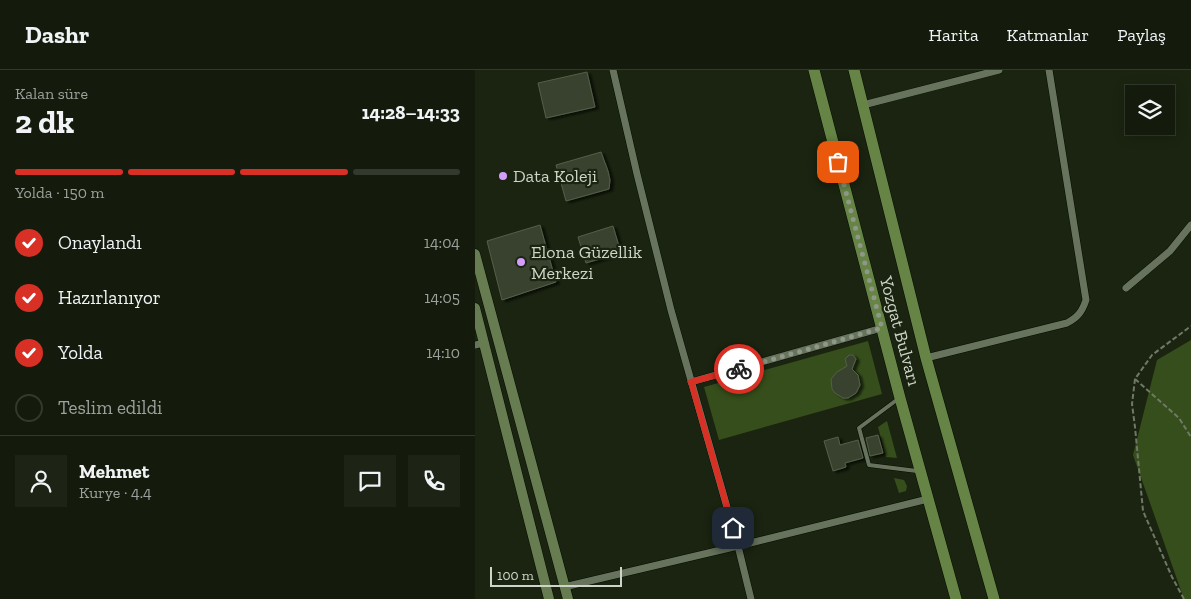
<!DOCTYPE html>
<html lang="tr">
<head>
<meta charset="utf-8">
<style>
	:root { --surface:#141b0c; --page:#1d2415; --text:#f1f3f6; --muted:#9da19d; --line:#33392d; --accent:#d93025 }
	body { margin:0; font-family:"Zilla Slab",serif; background:var(--page); color:var(--text); height:100vh; display:flex; flex-direction:column; font-size:19px; white-space:nowrap }
	* { box-sizing:border-box; margin:0 }
	p { font-size:16px; color:var(--muted) }
	.icon { flex:none; width:28px; height:28px; fill:none; stroke:currentColor; stroke-width:2; stroke-linecap:round; stroke-linejoin:round }
	.map { position:relative; flex:1; overflow:hidden }
	.drawer { display:flex; flex-direction:column; background:var(--surface); width:475px }
	.drawer>* { flex:none }
	.buttons { position:absolute; left:650px; top:15px; display:grid; gap:10px }
	.buttons a { display:grid; place-items:center; width:50px; height:50px; border-radius:0px; background:var(--surface); box-shadow:0 2px 12px #0003,0 0 0 1px var(--line); font-size:25px }
	.scale { position:absolute; left:15px; bottom:12px; width:132px; box-sizing:border-box; padding-left:5px; border:2px solid #ced5c8; border-top:0; font-size:14px; line-height:18px; white-space:nowrap; color:#ced5c8; -webkit-text-stroke:4px #1a2410; paint-order:stroke }
	.pin { position:absolute; display:grid; place-items:center; width:42px; height:42px; color:#fff; margin:-21px; border-radius:10px; box-shadow:0 2px 8px #0006 }
	.courier { position:absolute; display:grid; place-items:center; width:50px; height:50px; margin:-25px; border:4px solid #d93025; border-radius:50%; background:#fff; color:#222; box-shadow:0 1px 6px #0007 }
	.head em { font-style:normal; font-weight:800 }
	.head div { display:flex; flex-direction:column-reverse }
	.head { display:flex; align-items:center; justify-content:space-between; height:85px; padding:0 15px }
	h1 { font-size:32px; font-weight:800; line-height:38px }
	.bar { display:grid; grid-template-columns:repeat(4,1fr); gap:8px 5px; align-content:center; height:60px; padding:0 15px }
	.bar i { height:6px; border-radius:4px; background:var(--line) }
	.bar .current { background:var(--accent) }
	.bar p { grid-column:span 4 }
	.line { display:flex; align-items:center; gap:12px; padding:0 15px; border-top:1px solid var(--line) }
	.line div { flex:1 }
	.round { display:grid; place-items:center; flex:none; width:52px; height:52px; border-radius:0px; background:var(--page) }
	ol { padding:0 15px; list-style:none }
	li { display:flex; align-items:center; gap:15px; height:55px }
	li p { margin-inline-start:auto }
	li .icon { padding:5px; border-radius:50%; background:var(--accent); color:#fff; stroke-width:4 }
	li:last-child { color:var(--muted) }
	li i { width:28px; height:28px; border:2px solid var(--line); border-radius:50% }
	header { display:flex; align-items:center; gap:30px; box-sizing:border-box; height:70px; padding:0 25px; background:var(--surface); border-bottom:1px solid var(--line) }
	header strong { font-size:24px }
	nav { display:flex; gap:28px; margin-inline-start:auto; font-size:18px }
	main { display:flex; flex:1; min-height:0 }
	.map>svg:first-child { display:block }
	.green { fill:#364e1b }
	.building { fill:#38432e; stroke:#545f49; filter:url(#shadow) }
	.lines { fill:none; stroke-linecap:round; stroke-linejoin:round }
	.service-casing { stroke:#050d00; stroke-width:5 }
	.minor-casing { stroke:#050d00; stroke-width:8 }
	.secondary-casing { stroke:#050d00; stroke-width:11 }
	.primary-casing { stroke:#050d00; stroke-width:12 }
	.path { stroke:#707968; stroke-width:2; stroke-dasharray:5 2.5; stroke-linecap:butt }
	.service { stroke:#67735d; stroke-width:4 }
	.minor { stroke:#67735d; stroke-width:7 }
	.secondary { stroke:#677c51; stroke-width:10 }
	.primary { stroke:#668445; stroke-width:11 }
	.done { stroke:#8f9788; stroke-width:5; stroke-dasharray:0 9 }
	.route { stroke:#d93025; stroke-width:6 }
	.poi-dot { fill:#d49cfb; stroke:#1a2410; stroke-width:2 }
	.labels { text-anchor:middle; stroke-width:4.5; stroke-linejoin:round; paint-order:stroke }
	.poi-label { font-size:18px; fill:#ced5c8; stroke:#1a2410; text-anchor:start }
	.street-label { font-size:18px; fill:#ced5c8; stroke:#1a2410 }
</style>
</head>
<body>
<header>
<strong>Dashr</strong>
<nav><a>Harita</a><a>Katmanlar</a><a>Paylaş</a></nav>
</header>
<main>
<section class="drawer">
<div class="head"><div><h1>2 dk</h1><p>Kalan süre</p></div><em>14:28–14:33</em></div>
<div class="bar"><i class="current"></i><i class="current"></i><i class="current"></i><i></i><p>Yolda · 150 m</p></div>
<ol>
<li><svg class="icon" aria-label="check" viewBox="0 0 24 24"><path d="M5 12l5 5 9-10"/></svg>Onaylandı<p>14:04</p></li>
<li><svg class="icon" aria-label="check" viewBox="0 0 24 24"><path d="M5 12l5 5 9-10"/></svg>Hazırlanıyor<p>14:05</p></li>
<li><svg class="icon" aria-label="check" viewBox="0 0 24 24"><path d="M5 12l5 5 9-10"/></svg>Yolda<p>14:10</p></li>
<li><i></i>Teslim edildi</li>
</ol>
<div class="line" style="height:90px"><a class="round"><svg class="icon" aria-label="person" viewBox="0 0 24 24"><circle cx="12" cy="8" r="4"/><path d="M4 21q1-7 8-7t8 7"/></svg></a><div><b>Mehmet</b><p>Kurye · 4.4</p></div><a class="round"><svg class="icon" aria-label="chat" viewBox="0 0 24 24"><path d="M4 5h16v11H9l-5 4z"/></svg></a><a class="round"><svg class="icon" aria-label="phone" viewBox="0 0 24 24"><path d="M5 4h4l2 5-3 2q2 4 5 5l2-3 5 2v4C11 20 4 13 5 4z"/></svg></a></div>
</section>
<div class="map">
<svg width="716" height="529" viewBox="0 0 716 529">
	<defs>
		<filter id="shadow"><feDropShadow dx="3.5" dy="2" stdDeviation="1" flood-color="#0009"/></filter>
	</defs>
	<rect width="100%" height="100%" fill="#1a2410"/>
	<g class="green">
		<polygon points="716,270 716,529 709,529 658,385 682,290"/>
		<polygon points="393,271 407,324 244,370 229,317"/>
		<polygon points="412,351 422,388 411,387 403,357"/>
		<polygon points="419,408 429,410 432,416 431,421 424,423"/>
	</g>
	<g class="building">
		<polygon points="112,2 120,37 71,48 63,13"/>
		<polygon points="126,82 133,101 135,110 134,119 91,131 81,95"/>
		<polygon points="65,155 81,212 27,230 12,171"/>
		<polygon points="138,156 146,183 111,193 103,167"/>
		<polygon points="374,285 378,285 381,289 377,299 383,305 385,315 381,323 373,328 368,328 360,323 357,319 356,309 362,302 372,296 370,289"/>
		<polygon points="403,365 408,383 395,386 391,368"/>
		<polygon points="363,367 365,375 383,370 388,388 370,393 371,397 358,401 349,371"/>
	</g>
	<g class="lines">
		<defs>
			<polyline id="service" points="423,329 384,358 394,395 442,401"/>
			<g id="minor">
				<polyline points="138,0 162,104 196,240 263,476 276,529"/>
				<polyline points="388,35 524,0"/>
				<polyline points="651,218 695,181 716,155"/>
				<polyline points="0,275 9,273"/>
				<path d="M451,288L592,253C603,247 607,242 611,230L574,0"/>
				<polyline points="216,312 407,258"/>
				<polyline points="89,517 263,476 453,429"/>
			</g>
			<g id="secondary">
				<polyline points="0,184 93,529"/>
				<polyline points="0,238 74,529"/>
			</g>
			<g id="primary">
				<polyline points="339,0 425,328 481,529"/>
				<polyline points="379,0 451,288 519,529"/>
			</g>
		</defs>
		<use href="#service" class="service-casing"/>
		<use href="#minor" class="minor-casing"/>
		<use href="#secondary" class="secondary-casing"/>
		<use href="#primary" class="primary-casing"/>
		<g class="path">
			<polyline points="660,309 704,348 716,367"/>
			<polyline points="709,529 697,507 668,441 660,357 657,334 660,309 677,285 716,256"/>
		</g>
		<use href="#service" class="service"/>
		<use href="#minor" class="minor"/>
		<use href="#secondary" class="secondary"/>
		<use href="#primary" class="primary"/>
	</g>
	<g class="lines">
		<polyline class="done" points="264,299 407,258 363,92"/>
		<polyline class="route" points="258,458 216,312 264,299"/>
	</g>
	<g class="poi-dot">
		<circle cx="28" cy="106" r="5"/>
		<circle cx="46" cy="192" r="5"/>
	</g>
	<g class="labels">
		<g class="poi-label">
			<text x="38" y="112">Data Koleji</text>
			<text x="56" y="188">Elona Güzellik<tspan x="56" dy="21">Merkezi</tspan></text>
		</g>
		<g class="street-label">
			<text transform="translate(425 261) rotate(75)" y="6">Yozgat Bulvarı</text>
		</g>
	</g>
</svg>
<div class="buttons">
<a><svg class="icon" aria-label="layers" viewBox="0 0 24 24"><path d="M12 4l9 5-9 5-9-5zM3 14l9 5 9-5"/></svg></a>
</div>
<div class="scale">100 m</div>
<div class="pin" style="left:363px;top:92px;background:#ea580c"><svg class="icon" aria-label="bag" viewBox="0 0 24 24"><path d="M5 8h14l-1 12H6zM9 8a3 3 0 0 1 6 0"/></svg></div>
<div class="pin" style="left:258px;top:458px;background:#1f2937"><svg class="icon" aria-label="home" viewBox="0 0 24 24"><path d="M3 11l9-7 9 7M6 9v11h12V9"/></svg></div>
<div class="courier" style="left:264px;top:299px"><svg class="icon" aria-label="bike" viewBox="0 0 24 24"><circle cx="6" cy="16" r="4"/><circle cx="18" cy="16" r="4"/><path d="M6 16l4-8h5l3 8M10 8l3 8H6M13 5h3"/></svg></div>
</div>
</main>
</body>
</html>
